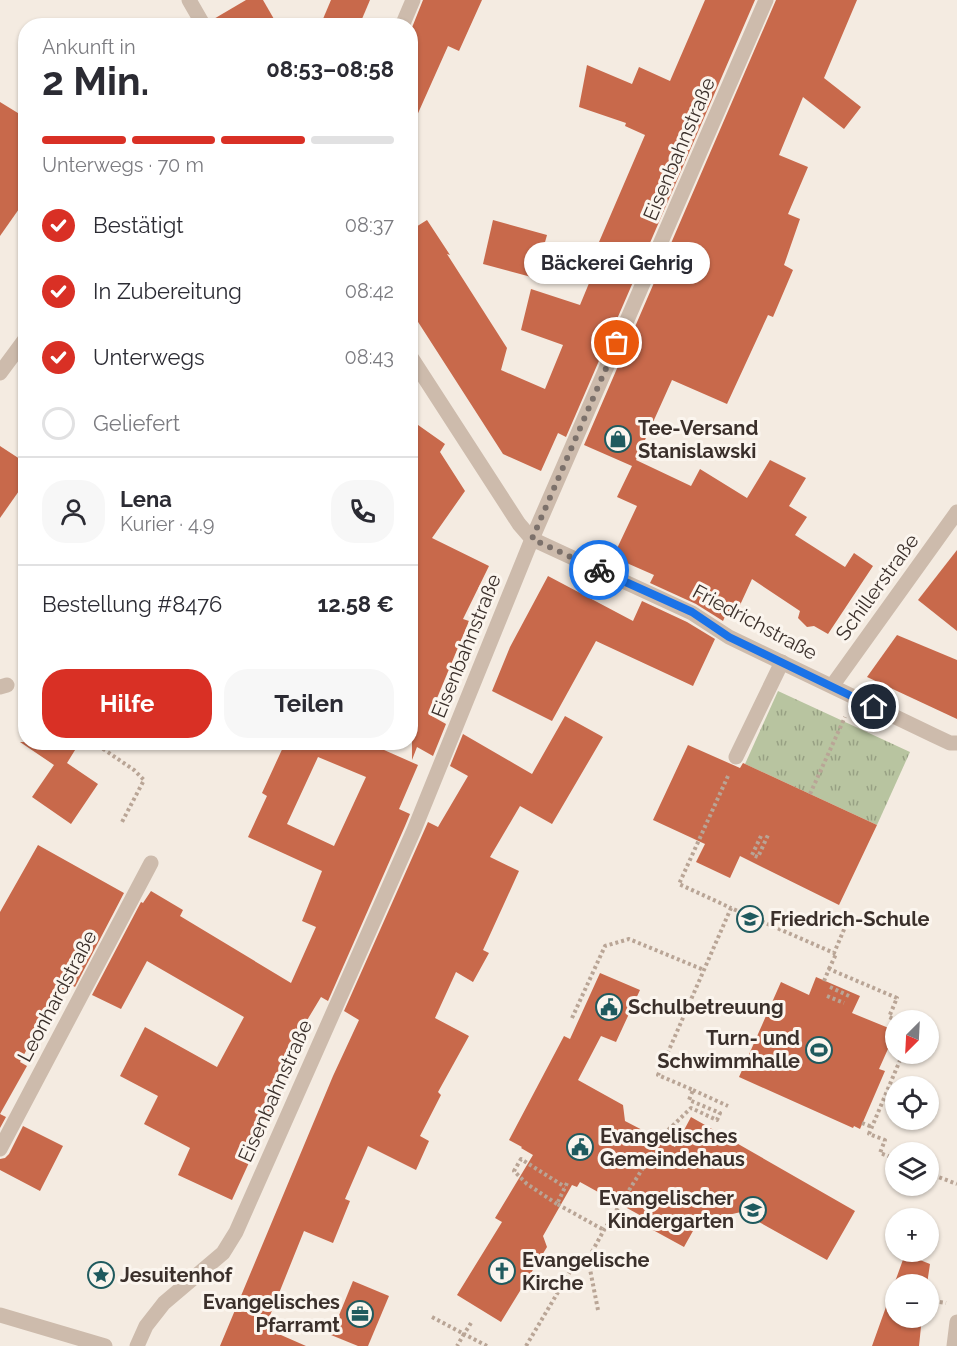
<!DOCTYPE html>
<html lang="de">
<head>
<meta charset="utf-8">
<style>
	:root { --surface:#fff; --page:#f7f7f7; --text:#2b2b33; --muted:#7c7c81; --line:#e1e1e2; --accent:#d93025 }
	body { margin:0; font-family:Raleway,sans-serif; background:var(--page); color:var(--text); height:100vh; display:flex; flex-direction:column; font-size:22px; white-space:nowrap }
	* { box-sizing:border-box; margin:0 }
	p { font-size:20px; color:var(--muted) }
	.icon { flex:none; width:33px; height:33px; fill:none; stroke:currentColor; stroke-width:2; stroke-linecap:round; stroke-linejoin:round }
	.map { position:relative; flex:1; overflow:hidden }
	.drawer { position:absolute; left:18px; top:18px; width:400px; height:732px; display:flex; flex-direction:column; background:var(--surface); border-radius:24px; box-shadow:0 2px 4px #0004 }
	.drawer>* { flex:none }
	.needle { width:39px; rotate:204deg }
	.buttons { position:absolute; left:885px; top:1010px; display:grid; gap:12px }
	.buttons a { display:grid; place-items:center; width:54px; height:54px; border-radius:50%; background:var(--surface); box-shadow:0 2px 4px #0004; font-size:30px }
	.pin { position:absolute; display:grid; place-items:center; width:51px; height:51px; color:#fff; margin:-26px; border:3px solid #fff; border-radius:50%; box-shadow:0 2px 6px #0007 }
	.courier { position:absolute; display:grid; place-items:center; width:60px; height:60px; margin:-30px; border:4px solid #1a73e8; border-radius:50%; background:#fff; color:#222; box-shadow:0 2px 8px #0007 }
	.bubble { position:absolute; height:42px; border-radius:21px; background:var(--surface); box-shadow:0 2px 4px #0004; font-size:20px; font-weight:700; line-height:42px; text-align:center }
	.headline em { font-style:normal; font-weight:700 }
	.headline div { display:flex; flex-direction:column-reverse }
	.headline { display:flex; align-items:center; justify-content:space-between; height:102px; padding:0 24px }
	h1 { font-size:39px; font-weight:700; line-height:45px }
	.bar { display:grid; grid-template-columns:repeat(4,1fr); gap:9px 6px; align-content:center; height:72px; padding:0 24px }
	.bar i { height:8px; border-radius:4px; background:var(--line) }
	.bar .selected { background:var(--accent) }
	.bar p { grid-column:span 4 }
	.line { display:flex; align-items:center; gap:15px; padding:0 24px; border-top:2px solid var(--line) }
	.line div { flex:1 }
	.round { display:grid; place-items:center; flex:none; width:63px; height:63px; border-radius:24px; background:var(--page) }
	ol { padding:0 24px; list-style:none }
	li { display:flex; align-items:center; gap:18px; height:66px }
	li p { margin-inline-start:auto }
	li .icon { padding:6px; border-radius:50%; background:var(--accent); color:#fff; stroke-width:4 }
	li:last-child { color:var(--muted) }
	li i { width:33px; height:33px; border:3px solid var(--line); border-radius:50% }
	.cta { display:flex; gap:12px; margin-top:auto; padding:12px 24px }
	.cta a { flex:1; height:69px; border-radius:24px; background:var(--accent); color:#fff; font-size:24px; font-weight:700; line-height:69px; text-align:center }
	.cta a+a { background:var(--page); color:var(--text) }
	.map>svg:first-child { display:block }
	.grass { fill:url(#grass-tufts) }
	.building { fill:#c8694b; fill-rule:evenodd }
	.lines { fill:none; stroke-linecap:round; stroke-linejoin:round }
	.path { stroke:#b9a596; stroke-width:4; stroke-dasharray:3 3; stroke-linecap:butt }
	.minor { stroke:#cdbbac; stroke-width:15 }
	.done { stroke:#7c716b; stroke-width:6; stroke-dasharray:0 10.8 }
	.route { stroke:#1a73e8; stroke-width:8 }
	.labels { text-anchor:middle; stroke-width:6; stroke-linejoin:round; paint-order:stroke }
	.street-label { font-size:20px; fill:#3b302b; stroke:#fbf5ee }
	.poi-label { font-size:20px; font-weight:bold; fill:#3b302b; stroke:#fbf5ee; text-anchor:start }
</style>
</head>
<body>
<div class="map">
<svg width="957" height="1346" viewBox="0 0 957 1346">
	<defs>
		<pattern id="grass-tufts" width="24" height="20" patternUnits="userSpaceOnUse" patternTransform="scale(1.5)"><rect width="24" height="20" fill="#b8c4a0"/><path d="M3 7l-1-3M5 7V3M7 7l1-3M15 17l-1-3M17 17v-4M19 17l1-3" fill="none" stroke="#97a083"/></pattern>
	</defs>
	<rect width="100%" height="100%" fill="#f4ebe1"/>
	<polygon class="grass" points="778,691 910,752 877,825 745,764"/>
	<g class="building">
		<polygon points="246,0 263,0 278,26 214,26 212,20"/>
		<polygon points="331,0 370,0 359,26 320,26"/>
		<polygon points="423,0 482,0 459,51 448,46 411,129 411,30"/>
		<polygon points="705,0 755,0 566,437 558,433 541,471 503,454 411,311 411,230 427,220 450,255 447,254 507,348 501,370 545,389 563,345 521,330 531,289 580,305 599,259 593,256 645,135 625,126 626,123 579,107 587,65 632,84 639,67 670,81"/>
		<polygon points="776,0 857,0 824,78 861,107 844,129 803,97 779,155 808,167 788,214 800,219 784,265 793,270 773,317 768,315 727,404 672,380 636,460 691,486 700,469 747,498 770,460 806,478 789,506 807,517 795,535 845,567 854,553 873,566 828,634 814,626 807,627 798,618 800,611 752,579 735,616 727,612 723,621 696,604 650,583 654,575 613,557 637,506 617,497 632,466 584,445"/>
		<polygon points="0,102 26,118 26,199 0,236"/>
		<polygon points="493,220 547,235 535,278 483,264"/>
		<polygon points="411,420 445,444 440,452 465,491 432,538 489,566 463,619 469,621 430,715 446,724 433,756 417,747 412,760"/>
		<polygon points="0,446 26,463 26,481 0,518"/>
		<polygon points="957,550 957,631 918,600"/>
		<polygon points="548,576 633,621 642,601 687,622 715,639 693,686 596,641 552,721 492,691 510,647"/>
		<polygon points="897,635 957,660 957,719 867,677"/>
		<polygon points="565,716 603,737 552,824 520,806 490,857 519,871 483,950 489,953 473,982 456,972 435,1018 469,1036 438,1092 441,1095 420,1136 429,1141 416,1170 368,1146 345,1199 350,1201 333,1243 304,1231 265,1328 306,1346 220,1346 333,1076 359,1020 344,1011 428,822 438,827 468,776 450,766 463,734 532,774"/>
		<polygon points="20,742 80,742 67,763 98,784 71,824 32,797 54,765"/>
		<path d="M284,742H366L418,765L399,809L410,814L405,826L328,1001L321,997L282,1062L293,1066L232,1200L178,1175L190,1148L144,1124L158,1096L120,1076L145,1027L217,1067L244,1017L147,961L121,1009L92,995L141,902L143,903L151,891L183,910L180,916L291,983L316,927L302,921L322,871L248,837L267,796L262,793L285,743ZM318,757L366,777L334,846L287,824Z"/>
		<polygon points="688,745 740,768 743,763 877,825 839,905 740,856 730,878 696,862 705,844 653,820"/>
		<polygon points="38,845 124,893 75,987 70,984 57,1010 50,1006 20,1062 27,1066 0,1114 6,1117 0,1128 0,912"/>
		<polygon points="600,973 640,990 616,1042 601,1036 578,1080 623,1105 625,1121 675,1147 691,1117 855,1211 827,1260 741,1212 698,1222 684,1247 642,1224 645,1218 580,1182 577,1187 572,1185 543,1236 547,1247 501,1322 457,1295 502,1222 495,1218 533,1155 521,1148 522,1147 509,1140 564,1036 570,1039"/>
		<polygon points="816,977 860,996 852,1013 896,1031 879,1069 885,1071 860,1129 854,1126 853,1128 739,1077 781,982 809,995"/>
		<polygon points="23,1126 63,1146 40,1191 0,1170 0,1159 5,1158 9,1154"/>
		<polygon points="905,1254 930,1264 927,1284 896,1284 896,1317 922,1317 919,1346 872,1346"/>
		<polygon points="353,1281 389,1296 368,1346 358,1346 331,1335"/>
	</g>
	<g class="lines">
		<g class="path">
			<polyline points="93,742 134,770 144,780 122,822"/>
			<polyline points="728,776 679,884 731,908"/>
			<polyline points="810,794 845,717"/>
			<polyline points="761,836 752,855 758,857 768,835"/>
			<polyline points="829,969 836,954 834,953"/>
			<polyline points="824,981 829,969 897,998 889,1017 896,1020"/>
			<polyline points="830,987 849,996"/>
			<polyline points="827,996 844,1003"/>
			<polyline points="572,1018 605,946 629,939 704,970"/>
			<polyline points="693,1090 728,1106"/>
			<polyline points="862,1123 872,1127"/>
			<polyline points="896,1159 880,1153 885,1140 869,1134 903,1053"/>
			<polyline points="928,1173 957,1184"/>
			<polyline points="567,1183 557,1204 604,1230"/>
			<polyline points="557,1204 527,1184 514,1171 521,1159 565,1187"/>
			<polyline points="928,1300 946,1303"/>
			<polyline points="598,1310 588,1259 604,1230 665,1133 691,1108 717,1120 720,1113 689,1100 693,1090 658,1075 731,908 834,953 851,913"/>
			<polyline points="432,1317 464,1334 457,1346"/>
			<polyline points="471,1323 464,1334 487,1346"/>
			<polyline points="526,1346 570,1272 587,1259"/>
		</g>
		<g class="minor">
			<polyline points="189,0 204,26"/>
			<polyline points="402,26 413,0"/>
			<polyline points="411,357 519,524 532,539 692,613 729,637 933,735 950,743 957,743"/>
			<polyline points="0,373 26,338"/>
			<polyline points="832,686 957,512"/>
			<polyline points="0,687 7,685"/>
			<polyline points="736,757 782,662"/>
			<polyline points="0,1149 151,863"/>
			<polyline points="0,1315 105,1346"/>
			<polyline points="137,1346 146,1326 164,1303 223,1253 236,1232 414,830 532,539 766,0"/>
			<polyline points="954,1346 957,1322"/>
		</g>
	</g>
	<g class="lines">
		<polyline class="done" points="599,570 532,539 617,343"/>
		<polyline class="route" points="599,570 692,612 729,637 874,707"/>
	</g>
	<defs>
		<symbol id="shop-ring" viewBox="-11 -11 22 22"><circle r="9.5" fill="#fbf5ee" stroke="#1f5a5e" stroke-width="1.5"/><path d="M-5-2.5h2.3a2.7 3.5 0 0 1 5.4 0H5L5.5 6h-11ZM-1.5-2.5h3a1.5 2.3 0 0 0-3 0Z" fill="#1f5a5e"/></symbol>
		<symbol id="school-ring" viewBox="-11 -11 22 22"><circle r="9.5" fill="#fbf5ee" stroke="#1f5a5e" stroke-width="1.5"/><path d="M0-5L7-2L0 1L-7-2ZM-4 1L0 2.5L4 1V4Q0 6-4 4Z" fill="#1f5a5e"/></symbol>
		<symbol id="civic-ring" viewBox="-11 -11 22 22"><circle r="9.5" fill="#fbf5ee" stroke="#1f5a5e" stroke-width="1.5"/><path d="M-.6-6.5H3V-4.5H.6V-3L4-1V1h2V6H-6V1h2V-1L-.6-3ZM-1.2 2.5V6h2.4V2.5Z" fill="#1f5a5e"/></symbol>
		<symbol id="stadium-ring" viewBox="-11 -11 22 22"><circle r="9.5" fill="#fbf5ee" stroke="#1f5a5e" stroke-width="1.5"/><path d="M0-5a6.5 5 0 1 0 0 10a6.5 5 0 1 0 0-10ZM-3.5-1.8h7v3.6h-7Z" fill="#1f5a5e"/></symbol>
		<symbol id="church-ring" viewBox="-11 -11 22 22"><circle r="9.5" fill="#fbf5ee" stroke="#1f5a5e" stroke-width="1.5"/><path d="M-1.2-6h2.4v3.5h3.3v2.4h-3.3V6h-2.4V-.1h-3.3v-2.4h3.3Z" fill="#1f5a5e"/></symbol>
		<symbol id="sight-ring" viewBox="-11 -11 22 22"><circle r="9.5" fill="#fbf5ee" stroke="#1f5a5e" stroke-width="1.5"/><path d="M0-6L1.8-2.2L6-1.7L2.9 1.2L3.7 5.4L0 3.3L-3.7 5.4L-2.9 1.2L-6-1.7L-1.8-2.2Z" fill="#1f5a5e"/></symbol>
		<symbol id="office-ring" viewBox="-11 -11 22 22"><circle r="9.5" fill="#fbf5ee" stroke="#1f5a5e" stroke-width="1.5"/><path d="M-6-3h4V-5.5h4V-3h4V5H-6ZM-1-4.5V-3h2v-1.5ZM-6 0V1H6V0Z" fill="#1f5a5e"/></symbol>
	</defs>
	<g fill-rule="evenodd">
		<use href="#shop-ring" x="603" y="424" width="30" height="30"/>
		<use href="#school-ring" x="735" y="904" width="30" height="30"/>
		<use href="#civic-ring" x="594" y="992" width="30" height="30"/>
		<use href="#stadium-ring" x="804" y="1035" width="30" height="30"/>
		<use href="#civic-ring" x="565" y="1132" width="30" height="30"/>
		<use href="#school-ring" x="738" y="1195" width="30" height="30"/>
		<use href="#church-ring" x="487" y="1256" width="30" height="30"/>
		<use href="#sight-ring" x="86" y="1260" width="30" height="30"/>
		<use href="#office-ring" x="345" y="1299" width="30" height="30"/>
	</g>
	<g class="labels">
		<g class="street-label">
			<text transform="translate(679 149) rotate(-67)" y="7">Eisenbahnstraße</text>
			<text transform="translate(877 587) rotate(-54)" y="7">Schillerstraße</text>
			<text transform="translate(755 622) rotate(28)" y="7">Friedrichstraße</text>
			<text transform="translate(466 646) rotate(-68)" y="7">Eisenbahnstraße</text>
			<text transform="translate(57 996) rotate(-62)" y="7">Leonhardstraße</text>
			<text transform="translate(275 1091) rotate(-66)" y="7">Eisenbahnstraße</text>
		</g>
		<g class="poi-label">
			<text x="638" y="435">Tee-Versand<tspan x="638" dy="23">Stanislawski</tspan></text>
			<text x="770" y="926">Friedrich-Schule</text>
			<text x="628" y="1014">Schulbetreuung</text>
			<text x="800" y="1045" text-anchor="end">Turn- und<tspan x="800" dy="23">Schwimmhalle</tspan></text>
			<text x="600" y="1143">Evangelisches<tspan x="600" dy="23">Gemeindehaus</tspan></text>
			<text x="734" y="1205" text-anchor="end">Evangelischer<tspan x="734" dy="23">Kindergarten</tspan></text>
			<text x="522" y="1267">Evangelische<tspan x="522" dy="23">Kirche</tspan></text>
			<text x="120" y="1282">Jesuitenhof</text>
			<text x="340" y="1309" text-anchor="end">Evangelisches<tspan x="340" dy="23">Pfarramt</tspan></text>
		</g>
	</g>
</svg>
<div class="buttons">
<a><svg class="needle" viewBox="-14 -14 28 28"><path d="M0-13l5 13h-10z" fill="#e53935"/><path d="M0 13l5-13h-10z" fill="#7c7c81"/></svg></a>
<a><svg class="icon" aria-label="locate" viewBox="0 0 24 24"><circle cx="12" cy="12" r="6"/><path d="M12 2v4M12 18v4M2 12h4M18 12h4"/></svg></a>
<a><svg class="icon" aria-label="layers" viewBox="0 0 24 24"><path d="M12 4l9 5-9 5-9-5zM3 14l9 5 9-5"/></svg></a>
<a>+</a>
<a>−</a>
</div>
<div class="pin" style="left:617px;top:343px;background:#ea580c"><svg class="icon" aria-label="bag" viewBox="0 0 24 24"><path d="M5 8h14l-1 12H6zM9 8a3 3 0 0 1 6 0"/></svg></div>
<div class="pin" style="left:874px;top:707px;background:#1f2937"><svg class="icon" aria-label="home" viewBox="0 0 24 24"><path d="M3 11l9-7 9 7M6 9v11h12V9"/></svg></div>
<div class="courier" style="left:599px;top:570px"><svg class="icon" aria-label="bike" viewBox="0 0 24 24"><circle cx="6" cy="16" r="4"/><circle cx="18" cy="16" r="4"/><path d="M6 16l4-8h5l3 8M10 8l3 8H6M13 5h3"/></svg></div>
<div class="bubble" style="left:524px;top:242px;width:186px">Bäckerei Gehrig</div>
<section class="drawer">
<div class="headline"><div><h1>2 Min.</h1><p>Ankunft in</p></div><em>08:53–08:58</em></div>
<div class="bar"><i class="selected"></i><i class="selected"></i><i class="selected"></i><i></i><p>Unterwegs · 70 m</p></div>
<ol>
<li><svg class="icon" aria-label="check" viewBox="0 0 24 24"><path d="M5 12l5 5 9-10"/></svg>Bestätigt<p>08:37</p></li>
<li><svg class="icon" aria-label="check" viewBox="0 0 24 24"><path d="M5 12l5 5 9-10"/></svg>In Zubereitung<p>08:42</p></li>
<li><svg class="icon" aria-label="check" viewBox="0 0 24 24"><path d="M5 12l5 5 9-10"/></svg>Unterwegs<p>08:43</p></li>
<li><i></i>Geliefert</li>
</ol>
<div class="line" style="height:108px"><a class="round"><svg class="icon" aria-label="person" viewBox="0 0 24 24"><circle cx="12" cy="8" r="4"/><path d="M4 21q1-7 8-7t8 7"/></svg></a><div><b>Lena</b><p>Kurier · 4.9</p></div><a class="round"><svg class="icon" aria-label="phone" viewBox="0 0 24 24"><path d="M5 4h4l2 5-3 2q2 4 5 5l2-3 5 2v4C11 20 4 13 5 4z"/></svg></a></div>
<div class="line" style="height:78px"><div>Bestellung #8476</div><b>12.58 €</b></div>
<div class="cta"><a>Hilfe</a><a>Teilen</a></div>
</section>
</div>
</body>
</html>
